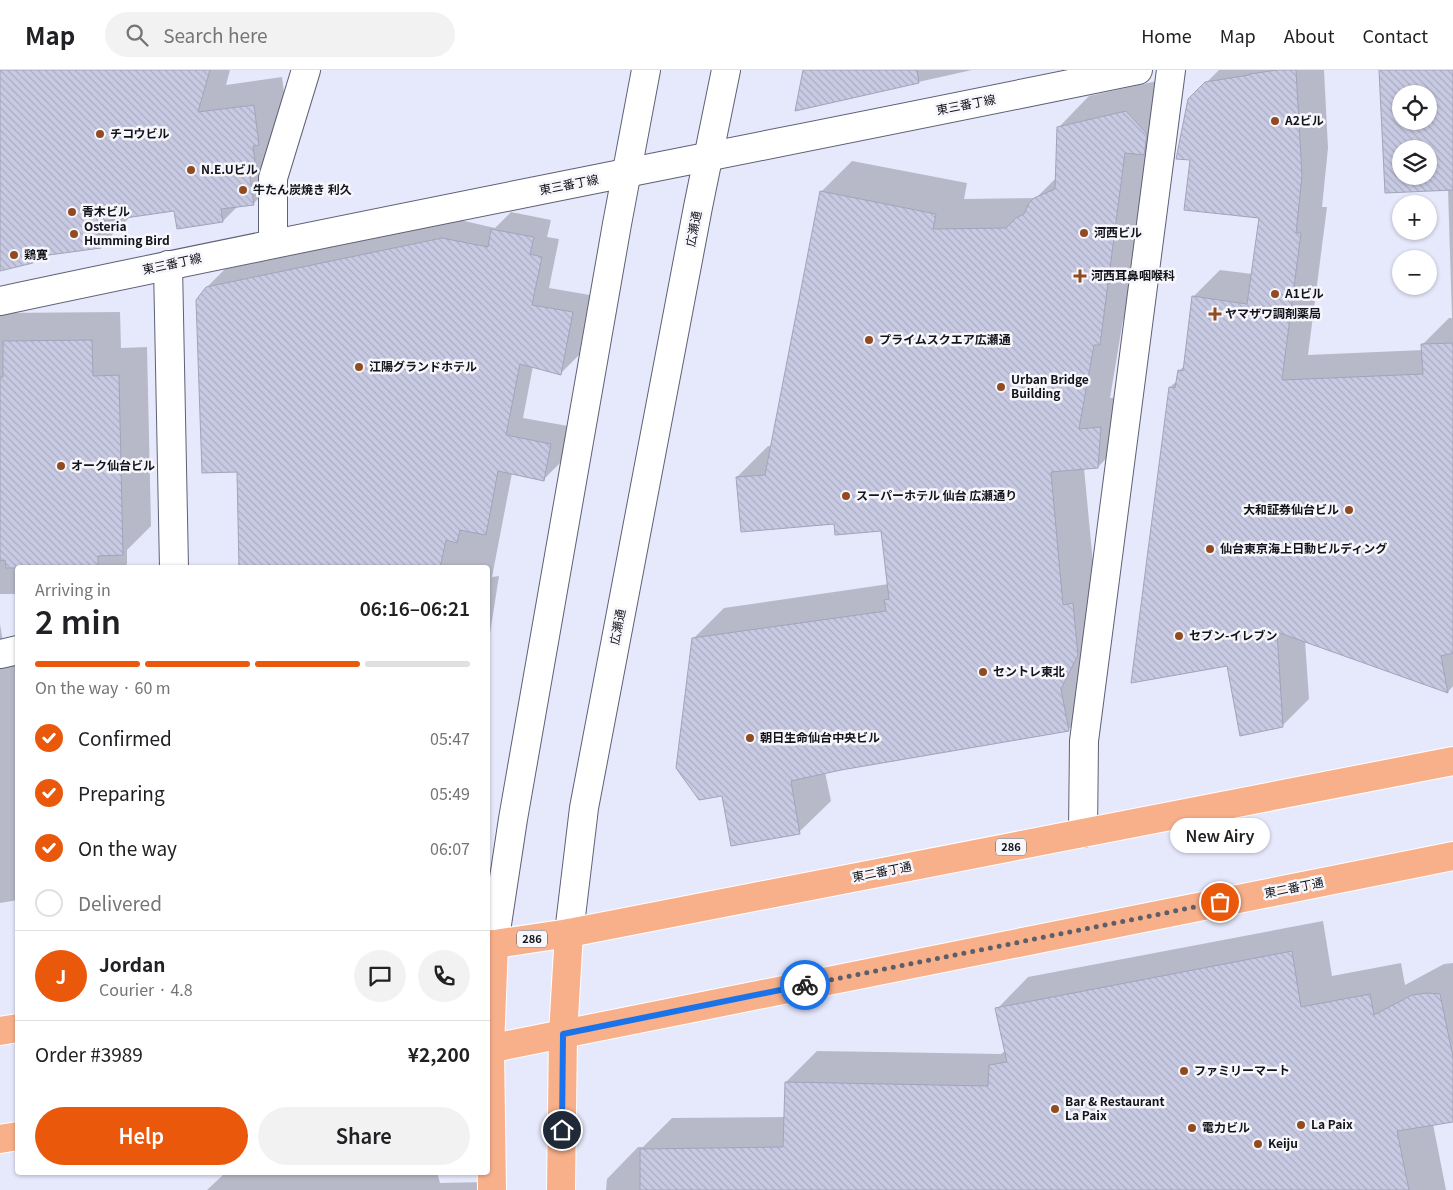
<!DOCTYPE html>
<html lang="en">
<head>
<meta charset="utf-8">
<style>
	:root { --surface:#fff; --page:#f2f2f2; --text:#202124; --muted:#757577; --line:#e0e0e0; --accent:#ea580c }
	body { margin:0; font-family:Georgia,"Noto Sans JP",serif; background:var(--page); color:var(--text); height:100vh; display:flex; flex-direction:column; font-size:19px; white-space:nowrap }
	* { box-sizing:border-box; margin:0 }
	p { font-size:16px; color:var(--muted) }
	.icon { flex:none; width:28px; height:28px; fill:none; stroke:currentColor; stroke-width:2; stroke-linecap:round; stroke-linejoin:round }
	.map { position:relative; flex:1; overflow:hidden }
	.panel { position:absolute; left:15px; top:495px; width:475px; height:610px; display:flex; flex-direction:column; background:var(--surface); border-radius:5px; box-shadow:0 1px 4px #0004 }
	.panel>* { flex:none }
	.tools { position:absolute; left:1392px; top:15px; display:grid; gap:10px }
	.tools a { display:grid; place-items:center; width:45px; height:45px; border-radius:50%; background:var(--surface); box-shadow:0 1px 4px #0004; font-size:25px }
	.pin { position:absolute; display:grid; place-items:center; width:42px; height:42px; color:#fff; margin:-21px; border:2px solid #fff; border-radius:50%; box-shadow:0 1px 5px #0007 }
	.courier { position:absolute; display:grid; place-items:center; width:50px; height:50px; margin:-25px; border:4px solid #1a73e8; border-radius:50%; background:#fff; color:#222; box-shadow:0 1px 6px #0007 }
	.bubble { position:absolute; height:35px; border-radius:18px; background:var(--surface); box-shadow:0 1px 4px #0004; font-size:16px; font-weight:600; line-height:35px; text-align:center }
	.headline em { font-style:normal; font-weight:600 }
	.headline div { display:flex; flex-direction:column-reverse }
	.headline { display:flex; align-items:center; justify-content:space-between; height:85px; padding:0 20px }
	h1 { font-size:32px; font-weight:600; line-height:38px }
	.bar { display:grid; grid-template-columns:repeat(4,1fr); gap:8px 5px; align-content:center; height:60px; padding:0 20px }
	.bar i { height:6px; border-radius:4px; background:var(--line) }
	.bar .current { background:var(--accent) }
	.bar p { grid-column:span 4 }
	.line { display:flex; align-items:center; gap:12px; padding:0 20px; border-top:1px solid var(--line) }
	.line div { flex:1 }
	.round { display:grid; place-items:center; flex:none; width:52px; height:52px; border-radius:26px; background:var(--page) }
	ol { padding:0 20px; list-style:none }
	li { display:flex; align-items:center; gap:15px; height:55px }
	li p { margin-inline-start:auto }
	li .icon { padding:5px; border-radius:50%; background:var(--accent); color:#fff; stroke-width:4 }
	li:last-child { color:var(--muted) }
	li i { width:28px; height:28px; border:2px solid var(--line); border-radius:50% }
	.primary-button { display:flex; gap:10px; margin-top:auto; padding:10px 20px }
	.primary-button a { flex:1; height:58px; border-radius:30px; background:var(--accent); color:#fff; font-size:20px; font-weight:600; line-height:58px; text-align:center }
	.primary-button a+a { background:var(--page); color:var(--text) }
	header { display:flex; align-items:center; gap:30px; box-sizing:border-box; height:70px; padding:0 25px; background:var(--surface); border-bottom:1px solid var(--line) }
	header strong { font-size:24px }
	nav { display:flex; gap:28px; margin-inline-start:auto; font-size:18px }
	.search { width:350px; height:45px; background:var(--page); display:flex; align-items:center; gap:12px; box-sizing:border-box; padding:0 18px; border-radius:28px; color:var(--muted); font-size:19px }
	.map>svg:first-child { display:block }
	.shadow { fill:#0003; fill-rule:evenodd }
	.building { fill:url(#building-back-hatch); stroke:#a1a4ba; fill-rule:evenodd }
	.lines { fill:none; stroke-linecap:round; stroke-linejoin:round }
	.minor-casing { stroke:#5e6075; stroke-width:30 }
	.tertiary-casing { stroke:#5e6075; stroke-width:30 }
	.trunk-casing { stroke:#fff; stroke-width:30 }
	.minor { stroke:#fff; stroke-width:28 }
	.tertiary { stroke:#fff; stroke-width:28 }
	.trunk { stroke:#f8b08b; stroke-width:28 }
	.done { stroke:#5c5e69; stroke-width:5; stroke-dasharray:0 9 }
	.route { stroke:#1a73e8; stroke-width:6 }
	.poi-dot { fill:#914b23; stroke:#f6f6fb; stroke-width:2 }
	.labels { text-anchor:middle; stroke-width:5; stroke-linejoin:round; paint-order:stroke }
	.shield { fill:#f6f6fb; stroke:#56575e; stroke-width:1 }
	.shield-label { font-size:11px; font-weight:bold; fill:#12131b }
	.street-label { font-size:12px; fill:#12131b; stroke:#f6f6fb }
	.poi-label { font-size:12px; font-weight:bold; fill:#12131b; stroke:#f6f6fb; text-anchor:start }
</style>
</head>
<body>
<header>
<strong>Map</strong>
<div class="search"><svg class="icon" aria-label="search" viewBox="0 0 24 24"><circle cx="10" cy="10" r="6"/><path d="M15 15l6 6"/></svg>Search here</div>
<nav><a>Home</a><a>Map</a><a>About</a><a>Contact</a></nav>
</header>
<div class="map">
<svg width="1453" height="1120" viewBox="0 0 1453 1120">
	<defs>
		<pattern id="building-back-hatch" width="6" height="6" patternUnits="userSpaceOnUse" patternTransform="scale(1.25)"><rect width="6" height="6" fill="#c7cae2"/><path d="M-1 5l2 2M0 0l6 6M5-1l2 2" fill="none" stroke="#aaadc1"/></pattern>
	</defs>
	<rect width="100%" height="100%" fill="#e6e8fb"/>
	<g class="shadow">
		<polygon points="0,0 230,0 226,15 282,7 287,45 281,106 253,134 238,136 223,151 178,158 175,139 128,146 129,148 100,177 39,185 33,192 0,200"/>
		<polygon points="805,0 972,0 797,39"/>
		<path d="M1219,0H1324L1328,78L1322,137H1327L1308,285L1423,280L1422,275L1449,248H1452L1448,119L1386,122L1381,0H1453V616L1448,622L1305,570L1309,629L1282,656L1170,317L1178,310L1179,301L1185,295L1193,227L1220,200L1252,204L1260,147L1191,89L1189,30ZM1401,24H1429V51H1401ZM1401,79H1429V106H1401Z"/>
		<polygon points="1157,11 1130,243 1123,250 1110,328 1132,326 1129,365 1098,397 1084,398 1094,504 1099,629 1068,660 825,702 831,731 799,762 693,569 724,538 889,514 882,460 835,452 737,407 768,376 772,376 821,122 852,91 967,113 964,129 1036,128 1057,107 1058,58 1089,26"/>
		<polygon points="511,142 551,150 547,167 559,169 549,218 590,225 579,285 561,303 533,296 523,348 568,356 561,392 543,410 512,403 492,507 499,506 488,576 488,498 240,498 238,401 207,217 225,199 460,150 495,158"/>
		<polygon points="120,242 121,278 147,277 151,456 127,480 127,494 123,498 18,498 18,524 0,524 0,243"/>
		<polygon points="0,554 5,585 18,583 18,830 0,833"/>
		<polygon points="1323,851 1332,906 1401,893 1405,915 1444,894 1453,893 1453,1050 1433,1054 1446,1120 606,1120 607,1109 638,1077 643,1077 672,1048 785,1047 786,1012 817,981 1001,984 1006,980 997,939 1028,907"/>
		<polygon points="230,1102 437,1102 440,1113 486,1112 486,1120 207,1120 224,1104"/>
	</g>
	<g class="building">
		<polygon points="0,0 210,0 198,42 254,35 259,75 253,76 256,100 249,100 254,135 221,139 223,152 177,159 174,141 97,152 101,178 34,187 33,193 0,201"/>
		<polygon points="803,0 917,0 919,13 795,41"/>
		<polygon points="1278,0 1296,0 1302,106 1296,163 1301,163 1282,310 1423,304 1421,274 1453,273 1453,583 1441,586 1448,623 1277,562 1283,657 1240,666 1227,596 1131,613 1169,317 1175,318 1178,300 1183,301 1192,226 1247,234 1259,148 1184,140 1190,90 1176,89 1188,29 1205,12 1249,5 1249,4"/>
		<path d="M1379,0H1453V120L1385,123ZM1401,24H1429V51H1401ZM1401,79H1429V106H1401Z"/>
		<polygon points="1126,41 1147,64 1144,85 1125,83 1100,275 1094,275 1079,359 1101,357 1098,398 1051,402 1063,535 1073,533 1078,585 1061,619 1069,661 841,700 791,711 800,764 731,776 722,726 699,730 676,698 692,568 886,541 884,530 889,529 881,461 835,465 834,454 741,462 736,407 765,405 820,121 936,144 933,159 1006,158 1016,148 1024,144 1029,133 1034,128 1055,119 1057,57"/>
		<polygon points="491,159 534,167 530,184 542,187 532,235 573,242 561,305 520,294 506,365 551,374 544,411 498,401 486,465 460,460 457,473 446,470 440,498 239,498 237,402 202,403 196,230 206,217 442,168 488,177"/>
		<polygon points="92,270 93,306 119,305 123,485 98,486 98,498 6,498 5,490 0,491 0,307 3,307 3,271"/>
		<polygon points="1292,881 1301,937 1370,924 1374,945 1412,925 1427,923 1440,924 1453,987 1453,1052 1397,1061 1409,1120 640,1120 640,1079 783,1077 785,1012 988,1016 989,995 1007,992 995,938"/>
	</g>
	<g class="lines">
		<defs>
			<g id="minor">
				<polyline points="273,173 273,108 306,0"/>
				<polyline points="168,195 174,498"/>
				<path d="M0,231C379,150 759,78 1138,0"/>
				<polyline points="0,584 18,580"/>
				<polyline points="1083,763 1084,671 1171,0"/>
			</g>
			<g id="tertiary">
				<polyline points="569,863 584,738 698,137 726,0"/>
				<polyline points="494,874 513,749 617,154 646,0"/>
			</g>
			<g id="trunk">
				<polyline points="488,875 569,863 1453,691"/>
				<polyline points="0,961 18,958"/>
				<polyline points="488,979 1453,786"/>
				<polyline points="0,1069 18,1066"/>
				<polyline points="492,1120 490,978 494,874"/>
				<polyline points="561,1120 563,964 569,863"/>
			</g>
		</defs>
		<use href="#minor" class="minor-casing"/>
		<use href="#tertiary" class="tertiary-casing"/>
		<use href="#trunk" class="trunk-casing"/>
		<use href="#minor" class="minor"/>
		<use href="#tertiary" class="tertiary"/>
		<use href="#trunk" class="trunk"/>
	</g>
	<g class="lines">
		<polyline class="done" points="805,915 1220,832"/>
		<polyline class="route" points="562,1060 563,964 805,915"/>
	</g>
	<g class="poi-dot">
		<circle cx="1275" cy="51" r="5"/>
		<circle cx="100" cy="64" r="5"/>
		<circle cx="191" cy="100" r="5"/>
		<circle cx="243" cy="120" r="5"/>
		<circle cx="72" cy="142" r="5"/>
		<circle cx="1084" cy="163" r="5"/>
		<circle cx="74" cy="164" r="5"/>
		<circle cx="14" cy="185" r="5"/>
		<path d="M1077.5 198.5h5v5h5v5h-5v5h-5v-5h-5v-5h5z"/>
		<circle cx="1275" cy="224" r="5"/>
		<path d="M1212.5 236.5h5v5h5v5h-5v5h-5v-5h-5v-5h5z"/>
		<circle cx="869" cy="270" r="5"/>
		<circle cx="359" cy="297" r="5"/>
		<circle cx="1001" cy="317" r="5"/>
		<circle cx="61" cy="396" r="5"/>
		<circle cx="846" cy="426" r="5"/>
		<circle cx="1349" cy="440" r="5"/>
		<circle cx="1210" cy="479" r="5"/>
		<circle cx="1179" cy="566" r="5"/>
		<circle cx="983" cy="602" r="5"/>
		<circle cx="750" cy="668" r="5"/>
		<circle cx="1184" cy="1001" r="5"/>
		<circle cx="1055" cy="1039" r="5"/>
		<circle cx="1301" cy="1055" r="5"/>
		<circle cx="1192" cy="1058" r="5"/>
		<circle cx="1258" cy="1074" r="5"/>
	</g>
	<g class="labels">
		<g class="shield">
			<rect x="996" y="768.5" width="30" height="17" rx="4"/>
			<rect x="517" y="860.5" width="30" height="17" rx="4"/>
		</g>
		<g class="shield-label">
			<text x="1011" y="781">286</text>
			<text x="532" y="873">286</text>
		</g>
		<g class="street-label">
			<text transform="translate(966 35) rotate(-11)" y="4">東三番丁線</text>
			<text transform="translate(569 115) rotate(-11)" y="4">東三番丁線</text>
			<text transform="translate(694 159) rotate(-79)" y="4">広瀬通</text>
			<text transform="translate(172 194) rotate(-12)" y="4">東三番丁線</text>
			<text transform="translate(618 557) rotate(-79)" y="4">広瀬通</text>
			<text transform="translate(882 802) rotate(-11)" y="4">東二番丁通</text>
			<text transform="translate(1294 818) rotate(-11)" y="4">東二番丁通</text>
		</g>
		<g class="poi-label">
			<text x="1285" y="55">A2ビル</text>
			<text x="110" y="68">チコウビル</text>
			<text x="201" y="104">N.E.Uビル</text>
			<text x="253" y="124">牛たん炭焼き 利久</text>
			<text x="82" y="146">青木ビル</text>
			<text x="84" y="161">Osteria<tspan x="84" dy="14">Humming Bird</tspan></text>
			<text x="1094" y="167">河西ビル</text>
			<text x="24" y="189">鶏寛</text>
			<text x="1091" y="210">河西耳鼻咽喉科</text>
			<text x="1285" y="228">A1ビル</text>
			<text x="1225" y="248">ヤマザワ調剤薬局</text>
			<text x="879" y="274">プライムスクエア広瀬通</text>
			<text x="369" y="301">江陽グランドホテル</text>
			<text x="1011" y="314">Urban Bridge<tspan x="1011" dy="14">Building</tspan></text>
			<text x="71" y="400">オーク仙台ビル</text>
			<text x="856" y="430">スーパーホテル 仙台 広瀬通り</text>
			<text x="1339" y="444" text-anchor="end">大和証券仙台ビル</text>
			<text x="1220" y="483">仙台東京海上日動ビルディング</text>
			<text x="1189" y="570">セブン-イレブン</text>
			<text x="993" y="606">セントレ東北</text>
			<text x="760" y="672">朝日生命仙台中央ビル</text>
			<text x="1194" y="1005">ファミリーマート</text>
			<text x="1065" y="1036">Bar &amp; Restaurant<tspan x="1065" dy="14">La Paix</tspan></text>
			<text x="1311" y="1059">La Paix</text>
			<text x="1202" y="1062">電力ビル</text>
			<text x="1268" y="1078">Keiju</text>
		</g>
	</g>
</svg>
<div class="tools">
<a><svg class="icon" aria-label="locate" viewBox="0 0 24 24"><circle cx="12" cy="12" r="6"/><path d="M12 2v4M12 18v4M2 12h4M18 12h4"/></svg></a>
<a><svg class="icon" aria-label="layers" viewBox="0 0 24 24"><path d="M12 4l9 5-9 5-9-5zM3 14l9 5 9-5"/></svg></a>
<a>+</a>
<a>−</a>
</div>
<div class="pin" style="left:1220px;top:832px;background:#ea580c"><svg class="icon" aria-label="bag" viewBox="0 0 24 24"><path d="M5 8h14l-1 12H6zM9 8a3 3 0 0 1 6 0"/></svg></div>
<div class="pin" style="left:562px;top:1060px;background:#1f2937"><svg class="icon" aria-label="home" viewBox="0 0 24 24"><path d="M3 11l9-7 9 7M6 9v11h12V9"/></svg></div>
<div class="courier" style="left:805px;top:915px"><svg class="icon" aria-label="bike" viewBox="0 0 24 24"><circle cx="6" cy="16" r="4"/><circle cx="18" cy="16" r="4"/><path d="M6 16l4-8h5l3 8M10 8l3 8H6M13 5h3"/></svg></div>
<div class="bubble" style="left:1170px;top:748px;width:100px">New Airy</div>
<section class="panel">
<div class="headline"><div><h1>2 min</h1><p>Arriving in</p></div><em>06:16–06:21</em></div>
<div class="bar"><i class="current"></i><i class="current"></i><i class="current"></i><i></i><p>On the way · 60 m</p></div>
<ol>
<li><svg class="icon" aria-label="check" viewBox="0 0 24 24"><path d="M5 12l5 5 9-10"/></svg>Confirmed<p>05:47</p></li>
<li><svg class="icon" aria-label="check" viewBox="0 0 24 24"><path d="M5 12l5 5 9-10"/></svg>Preparing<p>05:49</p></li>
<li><svg class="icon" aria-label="check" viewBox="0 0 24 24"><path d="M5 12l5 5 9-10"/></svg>On the way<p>06:07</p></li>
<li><i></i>Delivered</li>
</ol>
<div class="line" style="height:90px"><b class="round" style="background:var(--accent);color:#fff">J</b><div><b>Jordan</b><p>Courier · 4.8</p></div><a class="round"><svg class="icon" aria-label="chat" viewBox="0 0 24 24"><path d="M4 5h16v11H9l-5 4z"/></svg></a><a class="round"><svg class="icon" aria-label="phone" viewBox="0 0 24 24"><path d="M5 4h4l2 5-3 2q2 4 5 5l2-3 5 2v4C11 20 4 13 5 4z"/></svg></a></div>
<div class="line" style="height:65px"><div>Order #3989</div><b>¥2,200</b></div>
<div class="primary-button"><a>Help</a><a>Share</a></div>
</section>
</div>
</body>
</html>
